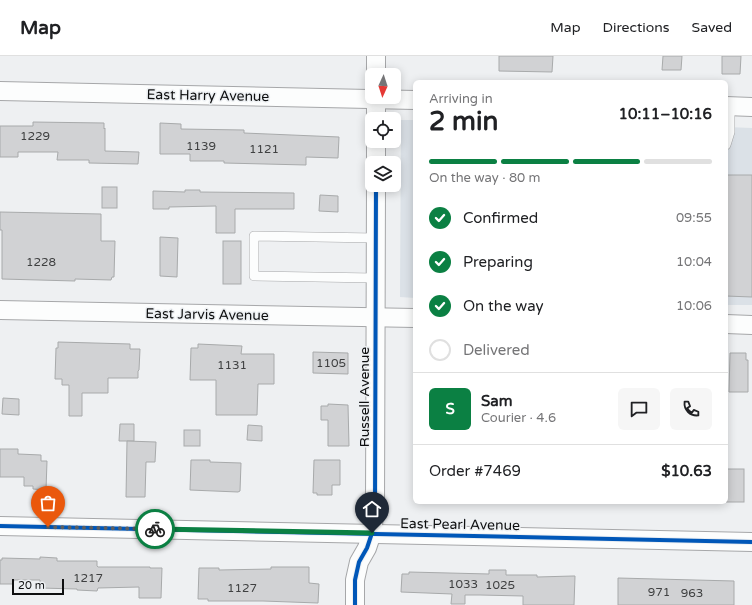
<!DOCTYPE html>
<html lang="en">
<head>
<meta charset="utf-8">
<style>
	:root { --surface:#fff; --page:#f6f6f6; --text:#202124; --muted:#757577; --line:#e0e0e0; --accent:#0b8043 }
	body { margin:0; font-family:"Varela Round",sans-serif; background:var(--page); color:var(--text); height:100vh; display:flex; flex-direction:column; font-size:15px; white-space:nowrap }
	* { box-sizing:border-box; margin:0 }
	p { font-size:13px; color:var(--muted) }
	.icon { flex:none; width:22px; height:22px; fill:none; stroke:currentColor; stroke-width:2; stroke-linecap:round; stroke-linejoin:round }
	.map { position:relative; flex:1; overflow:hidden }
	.details { position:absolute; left:413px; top:24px; width:315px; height:424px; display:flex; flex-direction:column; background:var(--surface); border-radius:6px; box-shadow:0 2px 10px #0003 }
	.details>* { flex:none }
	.needle { width:26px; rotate:183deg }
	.fabs { position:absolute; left:365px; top:12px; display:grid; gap:8px }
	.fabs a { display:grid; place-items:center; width:36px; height:36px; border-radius:6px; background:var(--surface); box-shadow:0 2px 10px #0003; font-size:20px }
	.scale { position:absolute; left:12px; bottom:10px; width:52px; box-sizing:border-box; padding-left:4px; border:2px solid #0e0f10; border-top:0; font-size:11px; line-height:14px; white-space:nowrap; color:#0e0f10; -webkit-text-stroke:3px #edf0f3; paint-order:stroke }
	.pin { position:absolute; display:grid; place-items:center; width:34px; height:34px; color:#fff; margin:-41px -17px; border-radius:50% 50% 50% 0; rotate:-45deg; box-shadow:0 0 4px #0007 }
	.pin .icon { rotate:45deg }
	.courier { position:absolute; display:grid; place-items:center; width:40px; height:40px; margin:-20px; border:3px solid #0b8043; border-radius:50%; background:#fff; color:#222; box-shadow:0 1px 5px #0007 }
	.head em { font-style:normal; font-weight:700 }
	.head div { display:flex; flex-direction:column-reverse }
	.head { display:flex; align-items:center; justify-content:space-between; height:68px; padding:0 16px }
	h1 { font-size:26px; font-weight:700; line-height:30px }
	.bar { display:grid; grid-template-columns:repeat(4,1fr); gap:6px 4px; align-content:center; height:48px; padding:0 16px }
	.bar i { height:5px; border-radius:3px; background:var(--line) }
	.bar .active { background:var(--accent) }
	.bar p { grid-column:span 4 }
	.line { display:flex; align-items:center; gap:10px; padding:0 16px; border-top:1px solid var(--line) }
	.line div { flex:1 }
	.round { display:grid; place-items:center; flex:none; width:42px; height:42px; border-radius:6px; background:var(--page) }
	ol { padding:0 16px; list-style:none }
	li { display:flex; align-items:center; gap:12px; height:44px }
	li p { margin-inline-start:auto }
	li .icon { padding:4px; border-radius:50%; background:var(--accent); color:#fff; stroke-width:4 }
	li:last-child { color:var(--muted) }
	li i { width:22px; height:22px; border:2px solid var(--line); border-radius:50% }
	header { display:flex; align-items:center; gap:24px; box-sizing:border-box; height:56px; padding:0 20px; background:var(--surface); border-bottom:1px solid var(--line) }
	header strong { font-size:19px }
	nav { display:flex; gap:22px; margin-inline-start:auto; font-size:14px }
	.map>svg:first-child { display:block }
	.built { fill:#dbe1e7 }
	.building { fill:#d1d2d4; stroke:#a8aaab }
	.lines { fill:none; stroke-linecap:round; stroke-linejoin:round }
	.service-casing { stroke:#a6a7a9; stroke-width:10 }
	.minor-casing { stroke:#a6a7a9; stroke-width:20 }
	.service { stroke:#fcfdfd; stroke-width:9 }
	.minor { stroke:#fcfdfd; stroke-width:18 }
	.cycleway-casing { stroke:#edf0f3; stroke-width:6 }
	.cycleway { stroke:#0057b8; stroke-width:4 }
	.done { stroke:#5c5e5f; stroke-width:4; stroke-dasharray:0 7.2 }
	.route { stroke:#0b8043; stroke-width:5 }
	.labels { text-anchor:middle; stroke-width:3; stroke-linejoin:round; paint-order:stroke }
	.number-label { font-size:12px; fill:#3f4041 }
	.street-label { font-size:14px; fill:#0e0f10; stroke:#edf0f3 }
</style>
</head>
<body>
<header>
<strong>Map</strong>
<nav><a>Map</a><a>Directions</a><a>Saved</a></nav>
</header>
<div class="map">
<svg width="752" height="549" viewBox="0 0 752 549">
	<rect width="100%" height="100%" fill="#eef0f2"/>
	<g class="built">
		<polygon points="401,64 415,64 415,242 400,241"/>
		<polygon points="726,71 752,72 752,249 726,249"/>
	</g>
	<g class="building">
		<polygon points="499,0 553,0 552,16 499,15"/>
		<polygon points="663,0 682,0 681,14 662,14"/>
		<polygon points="722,0 741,0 740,18 722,18"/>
		<polygon points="33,66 104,67 104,73 105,72 105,95 139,96 138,108 89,107 89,104 57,104 58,96 18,96 18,101 0,101 0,70 33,70"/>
		<polygon points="160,67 181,68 181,73 244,74 244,77 339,81 338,102 306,101 306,109 224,107 224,105 190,105 190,98 160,98"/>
		<polygon points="726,119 752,119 752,241 726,240"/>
		<rect x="102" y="131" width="15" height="21"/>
		<polygon points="185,134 200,134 200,136 294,137 294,153 235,153 235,177 216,177 216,150 169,151 169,153 153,153 153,135 185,136"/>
		<polygon points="320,139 338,140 338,156 319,155"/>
		<polygon points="0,156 101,158 101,185 115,185 114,221 112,221 111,224 75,223 75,225 2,223 2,174 0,174"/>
		<polygon points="160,181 178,182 177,221 160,220"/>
		<rect x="223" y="185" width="18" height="43"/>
		<polygon points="58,286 130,288 130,293 140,293 139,314 138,315 138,322 108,322 108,337 82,337 82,360 69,360 69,329 62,329 62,323 55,323 56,292 58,292"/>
		<polygon points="198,288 242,290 241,298 274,298 274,328 258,328 257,359 216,359 216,324 190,324 191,292 198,292"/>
		<polygon points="313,296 348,297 348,318 313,317"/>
		<polygon points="730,297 746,297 746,304 748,304 748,336 729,336"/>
		<polygon points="3,342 19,343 19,359 2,358"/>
		<polygon points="328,348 348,349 349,390 328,390 328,364 321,364 321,350 328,350"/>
		<polygon points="120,368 134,368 134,385 119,385"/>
		<polygon points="248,369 262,370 262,385 247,384"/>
		<rect x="184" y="374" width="16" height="16"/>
		<polygon points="127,385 156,386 155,406 146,406 145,441 126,441"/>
		<polygon points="0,393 18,393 18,398 41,399 41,405 47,405 46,434 33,433 33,430 24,430 24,421 0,421"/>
		<polygon points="191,404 210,404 210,406 241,407 240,435 238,436 190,434"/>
		<polygon points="314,404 340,404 340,429 332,429 332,439 317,439 317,437 313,437"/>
		<rect x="726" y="413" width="18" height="33"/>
		<polygon points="40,501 57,502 57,505 97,505 97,510 98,511 150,511 150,512 162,512 161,542 139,542 139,531 98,532 97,535 77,534 77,533 40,532 40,524 14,524 13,528 0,528 0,504 2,504 2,502 40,503"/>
		<polygon points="271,511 309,511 309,527 319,528 318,547 263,545 208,545 208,543 198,543 199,512 219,512 219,514 271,513"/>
		<polygon points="489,514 506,514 506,519 537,519 537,521 573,520 575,520 574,549 523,549 523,540 480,539 465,539 465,548 451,548 452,538 401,536 402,518 409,518 409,516 489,518"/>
		<polygon points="618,522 734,525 734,549 618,549"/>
	</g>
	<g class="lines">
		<defs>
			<g id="service">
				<polyline points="726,89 730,76 730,50"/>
				<polyline points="375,222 254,220 254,180 376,182"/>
			</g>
			<g id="minor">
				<polyline points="376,19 376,0"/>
				<polyline points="0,35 415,44"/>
				<polyline points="726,50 752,51"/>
				<polyline points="376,63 376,41"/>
				<polyline points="376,107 376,85"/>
				<polyline points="0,254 415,262"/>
				<polyline points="726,268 752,269"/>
				<polyline points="0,470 752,486"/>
				<polyline points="355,549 355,524 359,506 367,492 372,477 375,452 376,129"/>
			</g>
		</defs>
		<use href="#service" class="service-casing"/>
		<use href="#minor" class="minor-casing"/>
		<use href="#service" class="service"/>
		<use href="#minor" class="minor"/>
		<defs>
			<g id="cycleway">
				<polyline points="0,470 752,486"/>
				<polyline points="355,549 355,524 359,506 367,492 372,477 375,452 376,129"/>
			</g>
		</defs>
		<use href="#cycleway" class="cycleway-casing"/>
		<use href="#cycleway" class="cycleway"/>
	</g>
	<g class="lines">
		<polyline class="done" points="48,471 155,473"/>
		<polyline class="route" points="155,473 372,477"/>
	</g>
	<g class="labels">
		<g class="number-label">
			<text x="35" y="84">1229</text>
			<text x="201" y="94">1139</text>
			<text x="264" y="97">1121</text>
			<text x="41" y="210">1228</text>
			<text x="331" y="311">1105</text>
			<text x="232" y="313">1131</text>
			<text x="88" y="526">1217</text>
			<text x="463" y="532">1033</text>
			<text x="500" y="533">1025</text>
			<text x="242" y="536">1127</text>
			<text x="659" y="540">971</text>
			<text x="692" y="541">963</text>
		</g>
		<g class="street-label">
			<text transform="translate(208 39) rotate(1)" y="5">East Harry Avenue</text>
			<text transform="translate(207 258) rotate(1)" y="5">East Jarvis Avenue</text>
			<text transform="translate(364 341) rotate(-90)" y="5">Russell Avenue</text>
			<text transform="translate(460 468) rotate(1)" y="5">East Pearl Avenue</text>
		</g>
	</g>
</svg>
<div class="fabs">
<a><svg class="needle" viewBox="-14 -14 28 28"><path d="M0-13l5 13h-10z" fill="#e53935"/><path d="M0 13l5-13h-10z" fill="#757577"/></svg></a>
<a><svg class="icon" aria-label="locate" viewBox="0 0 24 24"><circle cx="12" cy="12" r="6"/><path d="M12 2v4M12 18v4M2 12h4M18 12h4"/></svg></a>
<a><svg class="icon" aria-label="layers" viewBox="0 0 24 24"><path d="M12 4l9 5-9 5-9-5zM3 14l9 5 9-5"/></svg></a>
</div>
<div class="scale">20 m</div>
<div class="pin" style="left:48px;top:471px;background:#ea580c"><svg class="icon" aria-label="bag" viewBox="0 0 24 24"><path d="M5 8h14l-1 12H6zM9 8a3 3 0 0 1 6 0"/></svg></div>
<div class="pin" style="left:372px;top:477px;background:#1f2937"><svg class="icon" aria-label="home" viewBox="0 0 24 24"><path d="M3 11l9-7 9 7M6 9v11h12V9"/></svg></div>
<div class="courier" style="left:155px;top:473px"><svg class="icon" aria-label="bike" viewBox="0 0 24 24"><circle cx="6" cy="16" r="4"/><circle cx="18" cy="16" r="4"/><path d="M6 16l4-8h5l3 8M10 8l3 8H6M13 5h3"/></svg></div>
<section class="details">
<div class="head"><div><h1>2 min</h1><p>Arriving in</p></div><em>10:11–10:16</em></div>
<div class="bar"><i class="active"></i><i class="active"></i><i class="active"></i><i></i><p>On the way · 80 m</p></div>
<ol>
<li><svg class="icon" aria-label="check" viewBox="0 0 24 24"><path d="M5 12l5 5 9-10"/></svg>Confirmed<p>09:55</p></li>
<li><svg class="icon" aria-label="check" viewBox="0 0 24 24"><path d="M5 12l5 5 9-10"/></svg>Preparing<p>10:04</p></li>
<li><svg class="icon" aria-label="check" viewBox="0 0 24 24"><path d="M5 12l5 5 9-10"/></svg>On the way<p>10:06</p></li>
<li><i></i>Delivered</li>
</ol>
<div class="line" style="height:72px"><b class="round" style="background:var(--accent);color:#fff">S</b><div><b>Sam</b><p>Courier · 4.6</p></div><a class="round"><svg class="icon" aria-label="chat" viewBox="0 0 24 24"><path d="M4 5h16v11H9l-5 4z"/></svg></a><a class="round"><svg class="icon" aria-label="phone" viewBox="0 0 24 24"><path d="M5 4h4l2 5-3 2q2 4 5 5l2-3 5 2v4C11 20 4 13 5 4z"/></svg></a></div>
<div class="line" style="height:52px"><div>Order #7469</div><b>$10.63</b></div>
</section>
</div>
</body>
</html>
